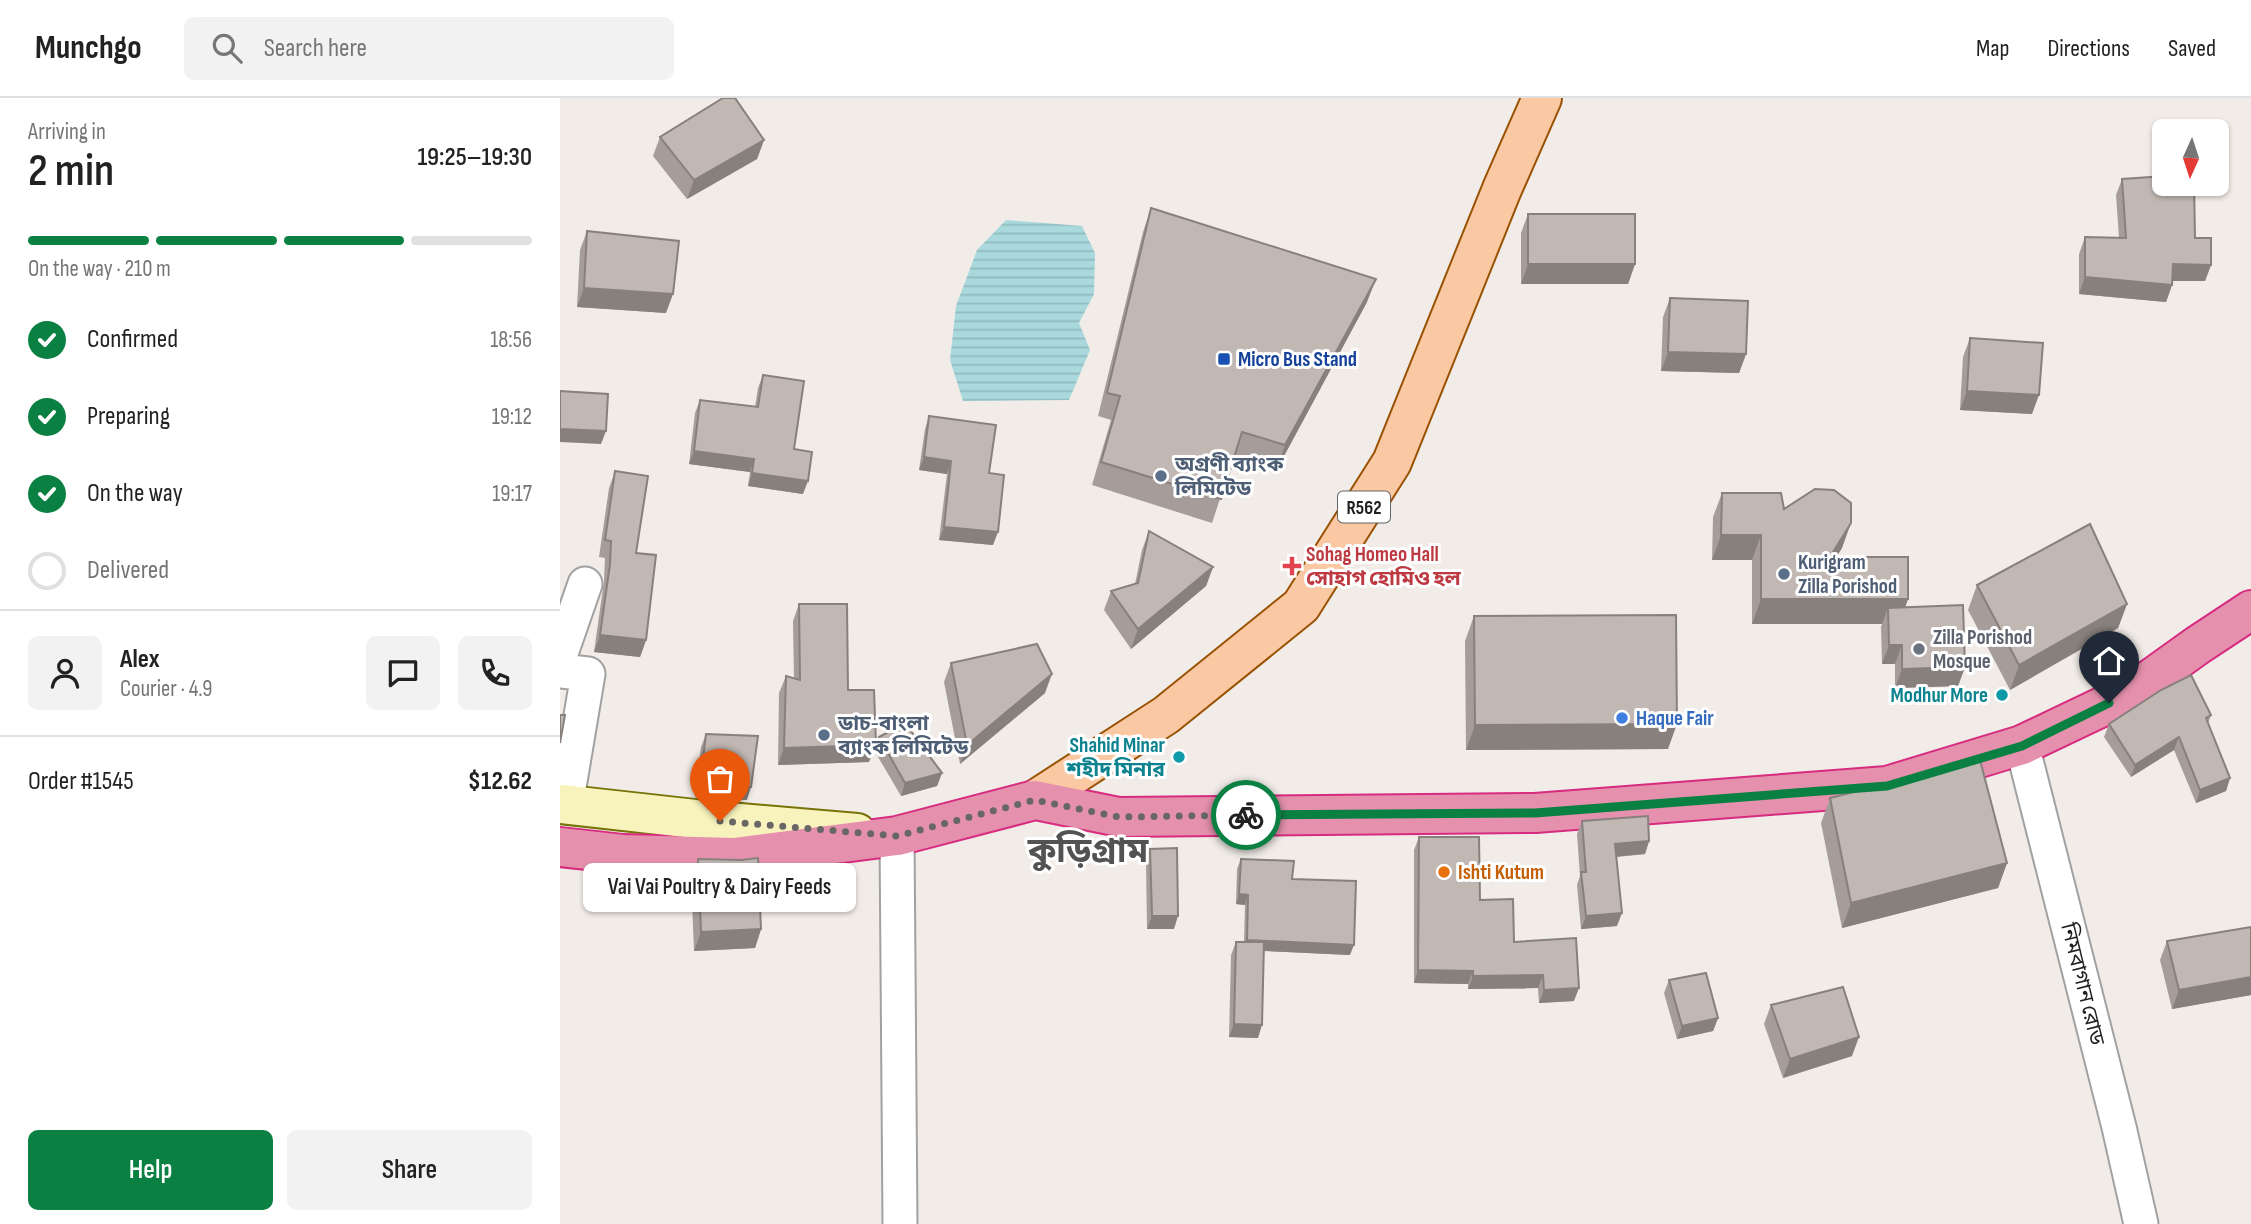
<!DOCTYPE html>
<html lang="en">
<head>
<meta charset="utf-8">
<style>
	:root { --surface:#fff; --page:#f2f2f2; --text:#222; --muted:#767676; --line:#e0e0e0; --accent:#0b8043 }
	body { margin:0; font-family:"Sofia Sans Condensed","Noto Sans Bengali",sans-serif; background:var(--page); color:var(--text); height:100vh; display:flex; flex-direction:column; font-size:26px; white-space:nowrap }
	* { box-sizing:border-box; margin:0 }
	p { font-size:23px; color:var(--muted) }
	.icon { flex:none; width:38px; height:38px; fill:none; stroke:currentColor; stroke-width:2; stroke-linecap:round; stroke-linejoin:round }
	.map { position:relative; flex:1; overflow:hidden }
	.side { display:flex; flex-direction:column; background:var(--surface); width:560px }
	.side>* { flex:none }
	.needle { width:46px; rotate:183deg }
	.controls { position:absolute; left:1592px; top:21px; display:grid; gap:14px }
	.controls a { display:grid; place-items:center; width:77px; height:77px; border-radius:10px; background:var(--surface); box-shadow:0 2px 5px #0004; font-size:35px }
	.pin { position:absolute; display:grid; place-items:center; width:60px; height:60px; color:#fff; margin:-72px -30px; border-radius:50% 50% 50% 0; rotate:-45deg; box-shadow:0 0 7px #0007 }
	.pin .icon { rotate:45deg }
	.courier { position:absolute; display:grid; place-items:center; width:70px; height:70px; margin:-35px; border:5px solid #0b8043; border-radius:50%; background:#fff; color:#222; box-shadow:0 2px 9px #0007 }
	.bubble { position:absolute; height:49px; border-radius:10px; background:var(--surface); box-shadow:0 2px 5px #0004; font-size:23px; font-weight:600; line-height:49px; text-align:center }
	.summary em { font-style:normal; font-weight:600 }
	.summary div { display:flex; flex-direction:column-reverse }
	.summary { display:flex; align-items:center; justify-content:space-between; height:119px; padding:0 28px }
	h1 { font-size:46px; font-weight:600; line-height:52px }
	.bar { display:grid; grid-template-columns:repeat(4,1fr); gap:10px 7px; align-content:center; height:84px; padding:0 28px }
	.bar i { height:9px; border-radius:5px; background:var(--line) }
	.bar .selected { background:var(--accent) }
	.bar p { grid-column:span 4 }
	.line { display:flex; align-items:center; gap:18px; padding:0 28px; border-top:2px solid var(--line) }
	.line div { flex:1 }
	.round { display:grid; place-items:center; flex:none; width:74px; height:74px; border-radius:10px; background:var(--page) }
	ol { padding:0 28px; list-style:none }
	li { display:flex; align-items:center; gap:21px; height:77px }
	li p { margin-inline-start:auto }
	li .icon { padding:7px; border-radius:50%; background:var(--accent); color:#fff; stroke-width:4 }
	li:last-child { color:var(--muted) }
	li i { width:38px; height:38px; border:4px solid var(--line); border-radius:50% }
	.button { display:flex; gap:14px; margin-top:auto; padding:14px 28px }
	.button a { flex:1; height:80px; border-radius:10px; background:var(--accent); color:#fff; font-size:28px; font-weight:600; line-height:80px; text-align:center }
	.button a+a { background:var(--page); color:var(--text) }
	header { display:flex; align-items:center; gap:42px; box-sizing:border-box; height:98px; padding:0 35px; background:var(--surface); border-bottom:2px solid var(--line) }
	header strong { font-size:33px }
	nav { display:flex; gap:38px; margin-inline-start:auto; font-size:24px }
	.search { width:490px; height:63px; background:var(--page); display:flex; align-items:center; gap:18px; box-sizing:border-box; padding:0 24px; border-radius:10px; color:var(--muted); font-size:26px }
	main { display:flex; flex:1; min-height:0 }
	.map>svg:first-child { display:block }
	.water { fill:url(#water-rules) }
	.lines { fill:none; stroke-linecap:round; stroke-linejoin:round }
	.street-casing { stroke:#a1a1a1; stroke-width:37 }
	.secondary-casing { stroke:#777308; stroke-width:42 }
	.primary-casing { stroke:#995204; stroke-width:42 }
	.highway-casing { stroke:#d72b7f; stroke-width:42 }
	.street { stroke:#fff; stroke-width:33 }
	.secondary { stroke:#f8f3bd; stroke-width:38 }
	.primary { stroke:#fac8a3; stroke-width:38 }
	.highway { stroke:#e591ad; stroke-width:38 }
	.wall { fill:#a69d9a }
	.shaded-wall { fill:#87807d }
	.building { fill:#c1b7b3; stroke:#87807d; stroke-width:2 }
	.done { stroke:#696766; stroke-width:7; stroke-dasharray:0 12.6 }
	.route { stroke:#0b8043; stroke-width:9 }
	.transit-dot { fill:#1a4fb4; stroke:#fff; stroke-width:2.5 }
	.service-dot { fill:#5c6f8a; stroke:#fff; stroke-width:2.5 }
	.health-dot { fill:#e0444e; stroke:#fff; stroke-width:2.5 }
	.worship-dot { fill:#6b7280; stroke:#fff; stroke-width:2.5 }
	.culture-dot { fill:#0f9aa8; stroke:#fff; stroke-width:2.5 }
	.shop-dot { fill:#3f7fe0; stroke:#fff; stroke-width:2.5 }
	.food-dot { fill:#e8710a; stroke:#fff; stroke-width:2.5 }
	.labels { text-anchor:middle; stroke-width:6; stroke-linejoin:round; paint-order:stroke }
	.shield { fill:#fff; stroke:#636363; stroke-width:2 }
	.shield-label { font-size:19px; font-weight:bold; fill:#202020 }
	.transit-label { font-size:21px; font-weight:bold; fill:#164399; stroke:#fff; text-anchor:start }
	.service-label { font-size:21px; font-weight:bold; fill:#4e5e75; stroke:#fff; text-anchor:start }
	.health-label { font-size:21px; font-weight:bold; fill:#be3a42; stroke:#fff; text-anchor:start }
	.worship-label { font-size:21px; font-weight:bold; fill:#5b616d; stroke:#fff; text-anchor:start }
	.culture-label { font-size:21px; font-weight:bold; fill:#0d838f; stroke:#fff; text-anchor:end }
	.shop-label { font-size:21px; font-weight:bold; fill:#366cbe; stroke:#fff; text-anchor:start }
	.food-label { font-size:21px; font-weight:bold; fill:#c56008; stroke:#fff; text-anchor:start }
	.street-label { font-size:21px; fill:#202020; stroke:#fff }
	.town-label { font-size:35px; font-weight:bold; fill:#535353; stroke:#fff }
</style>
</head>
<body>
<header>
<strong>Munchgo</strong>
<div class="search"><svg class="icon" aria-label="search" viewBox="0 0 24 24"><circle cx="10" cy="10" r="6"/><path d="M15 15l6 6"/></svg>Search here</div>
<nav><a>Map</a><a>Directions</a><a>Saved</a></nav>
</header>
<main>
<section class="side">
<div class="summary"><div><h1>2 min</h1><p>Arriving in</p></div><em>19:25–19:30</em></div>
<div class="bar"><i class="selected"></i><i class="selected"></i><i class="selected"></i><i></i><p>On the way · 210 m</p></div>
<ol>
<li><svg class="icon" aria-label="check" viewBox="0 0 24 24"><path d="M5 12l5 5 9-10"/></svg>Confirmed<p>18:56</p></li>
<li><svg class="icon" aria-label="check" viewBox="0 0 24 24"><path d="M5 12l5 5 9-10"/></svg>Preparing<p>19:12</p></li>
<li><svg class="icon" aria-label="check" viewBox="0 0 24 24"><path d="M5 12l5 5 9-10"/></svg>On the way<p>19:17</p></li>
<li><i></i>Delivered</li>
</ol>
<div class="line" style="height:126px"><a class="round"><svg class="icon" aria-label="person" viewBox="0 0 24 24"><circle cx="12" cy="8" r="4"/><path d="M4 21q1-7 8-7t8 7"/></svg></a><div><b>Alex</b><p>Courier · 4.9</p></div><a class="round"><svg class="icon" aria-label="chat" viewBox="0 0 24 24"><path d="M4 5h16v11H9l-5 4z"/></svg></a><a class="round"><svg class="icon" aria-label="phone" viewBox="0 0 24 24"><path d="M5 4h4l2 5-3 2q2 4 5 5l2-3 5 2v4C11 20 4 13 5 4z"/></svg></a></div>
<div class="line" style="height:91px"><div>Order #1545</div><b>$12.62</b></div>
<div class="button"><a>Help</a><a>Share</a></div>
</section>
<div class="map">
<svg width="1691" height="1126" viewBox="0 0 1691 1126">
	<defs>
		<pattern id="water-rules" width="6" height="5" patternUnits="userSpaceOnUse" patternTransform="scale(1.75)"><rect width="6" height="5" fill="#a9d9dd"/><path d="M0 2.5h6" fill="none" stroke="#91babd"/></pattern>
	</defs>
	<rect width="100%" height="100%" fill="#f1ece7"/>
	<polygon class="water" points="446,122 522,128 535,155 534,196 519,225 530,252 509,302 403,303 390,262 396,208 417,152"/>
	<g class="lines">
		<defs>
			<g id="street">
				<polyline points="0,558 25,486"/>
				<polyline points="0,573 28,576 6,707"/>
				<polyline points="1462,647 1559,1029 1581,1126"/>
				<polyline points="337,738 340,1126"/>
			</g>
			<polyline id="secondary" points="0,706 135,721 297,735"/>
			<polyline id="primary" points="475,702 606,617 741,508 832,364 942,91 982,0"/>
			<polyline id="highway" points="0,749 63,756 174,759 337,738 475,702 559,719 975,715 1327,688 1462,647 1571,595 1638,547 1691,512"/>
		</defs>
		<use href="#street" class="street-casing"/>
		<use href="#secondary" class="secondary-casing"/>
		<use href="#primary" class="primary-casing"/>
		<use href="#highway" class="highway-casing"/>
		<use href="#street" class="street"/>
		<use href="#secondary" class="secondary"/>
		<use href="#primary" class="primary"/>
		<use href="#highway" class="highway"/>
	</g>
	<g class="wall">
		<polygon points="100,39 204,42 197,61 127,101 93,58"/>
		<polygon points="1562,81 1635,140 1651,167 1645,183 1613,183 1612,187 1606,204 1519,196 1519,156 1525,139 1559,140 1556,97"/>
		<polygon points="591,110 807,204 717,371 674,358 652,425 532,387 551,322 538,318 583,134"/>
		<polygon points="968,116 1075,166 1068,186 961,186 961,135"/>
		<polygon points="27,133 106,215 17,209 20,152"/>
		<polygon points="1110,200 1186,256 1179,275 1101,273 1103,219"/>
		<polygon points="1410,240 1472,316 1400,312 1403,259"/>
		<polygon points="203,277 234,351 243,396 188,388 190,374 129,366 135,315 140,302 195,309 198,290"/>
		<polygon points="369,318 429,375 433,447 379,442 387,376 359,372 365,331"/>
		<polygon points="55,373 76,455 86,542 80,559 34,554 44,483 45,460 39,459 49,390"/>
		<polygon points="1162,395 1224,411 1282,450 1276,459 1348,501 1345,510 1405,569 1398,588 1335,590 1335,566 1322,566 1321,529 1322,526 1192,526 1192,462 1152,462 1153,419"/>
		<polygon points="589,433 653,469 646,488 571,551 544,512 551,493 575,486 582,452"/>
		<polygon points="1417,487 1567,506 1558,530 1450,592 1408,512"/>
		<polygon points="239,506 288,592 309,664 218,667 219,595 226,578 234,580 233,523"/>
		<polygon points="914,518 1108,651 906,652 905,543"/>
		<polygon points="391,565 485,595 400,666 384,584"/>
		<polygon points="1651,617 1648,626 1670,680 1666,693 1636,705 1614,652 1571,679 1544,639 1549,626"/>
		<polygon points="146,636 187,702 135,699 141,649"/>
		<polygon points="319,639 382,675 377,688 341,698 314,652"/>
		<polygon points="1270,700 1447,765 1438,790 1282,830 1261,725"/>
		<polygon points="1022,723 1089,743 1085,756 1057,759 1057,828 1021,831 1017,787 1020,778 1017,736"/>
		<polygon points="859,739 920,802 954,844 1014,903 979,905 978,890 908,891 908,886 854,885 854,752"/>
		<polygon points="590,751 614,831 587,831 586,764"/>
		<polygon points="138,761 181,762 201,831 195,850 134,853 131,780"/>
		<polygon points="681,761 732,781 790,857 704,853 698,940 669,939 671,857 676,844 684,844 685,807 676,806 677,771"/>
		<polygon points="1691,829 1691,897 1612,911 1600,862 1607,843"/>
		<polygon points="1109,882 1158,920 1153,933 1117,941 1104,895"/>
		<polygon points="1211,907 1292,958 1223,980 1204,926"/>
	</g>
	<g class="shaded-wall">
		<polygon points="204,42 197,61 127,101 134,82"/>
		<polygon points="968,166 1075,166 1068,186 961,186"/>
		<polygon points="1613,166 1651,167 1645,183 1607,183"/>
		<polygon points="1525,179 1612,187 1606,204 1519,196"/>
		<polygon points="816,181 807,204 717,371 725,347"/>
		<polygon points="24,190 113,196 106,215 17,209"/>
		<polygon points="1108,254 1186,256 1179,275 1101,273"/>
		<polygon points="1407,293 1479,297 1472,316 1400,312"/>
		<polygon points="0,331 46,333 41,346 0,344"/>
		<polygon points="134,353 194,361 190,374 129,366"/>
		<polygon points="364,359 391,363 387,376 359,372"/>
		<polygon points="192,375 248,383 243,396 188,388"/>
		<polygon points="1291,425 1282,450 1261,484 1270,459"/>
		<polygon points="384,429 438,434 433,447 379,442"/>
		<polygon points="1161,437 1201,437 1192,462 1152,462"/>
		<polygon points="653,469 646,488 571,551 578,531"/>
		<polygon points="1201,501 1348,501 1339,526 1328,510 1322,526 1192,526"/>
		<polygon points="1567,506 1558,530 1450,592 1459,567"/>
		<polygon points="40,537 86,542 80,559 34,554"/>
		<polygon points="1329,547 1342,547 1335,566 1322,566"/>
		<polygon points="1405,569 1398,588 1335,590 1342,571"/>
		<polygon points="492,576 485,595 400,666 407,647"/>
		<polygon points="1117,626 1108,651 906,652 915,627"/>
		<polygon points="1619,639 1614,652 1571,679 1575,667"/>
		<polygon points="316,647 309,664 218,667 224,650"/>
		<polygon points="382,675 377,688 341,698 345,685"/>
		<polygon points="1670,680 1666,693 1636,705 1640,692"/>
		<polygon points="140,686 191,689 187,702 135,699"/>
		<polygon points="1089,743 1085,756 1051,759 1055,746"/>
		<polygon points="1447,765 1438,790 1282,830 1291,805"/>
		<polygon points="679,796 688,797 685,807 676,806"/>
		<polygon points="1062,815 1057,828 1021,831 1026,818"/>
		<polygon points="592,818 618,818 614,831 587,831"/>
		<polygon points="201,831 195,850 134,853 141,834"/>
		<polygon points="687,842 794,847 790,857 683,852"/>
		<polygon points="858,872 913,873 908,886 854,885"/>
		<polygon points="983,877 978,890 908,891 913,878"/>
		<polygon points="1691,879 1691,897 1612,911 1619,892"/>
		<polygon points="1019,890 1014,903 979,905 984,892"/>
		<polygon points="1158,920 1153,933 1117,941 1122,928"/>
		<polygon points="674,926 702,927 698,940 669,939"/>
		<polygon points="1299,939 1292,958 1223,980 1230,961"/>
	</g>
	<g class="building">
		<polygon points="163,0 175,0 204,42 134,82 100,39"/>
		<polygon points="1605,78 1605,86 1634,86 1635,140 1651,140 1651,167 1613,166 1612,187 1525,179 1525,139 1566,140 1562,81"/>
		<polygon points="591,110 816,181 725,347 682,334 661,401 541,364 560,298 547,295"/>
		<rect x="968" y="116" width="107" height="50"/>
		<polygon points="27,133 119,143 113,196 24,190"/>
		<polygon points="1110,200 1188,203 1186,256 1108,254"/>
		<polygon points="1410,240 1483,245 1479,297 1407,293"/>
		<polygon points="203,277 244,283 234,351 252,354 248,383 192,375 194,361 134,353 140,302 198,309"/>
		<polygon points="0,293 48,296 46,333 0,331"/>
		<polygon points="369,318 436,327 429,375 444,377 438,434 384,429 391,363 364,359"/>
		<polygon points="55,373 88,378 76,455 96,457 86,542 40,537 50,466 51,443 45,442"/>
		<polygon points="1255,391 1274,392 1291,405 1291,425 1270,459 1348,459 1348,501 1201,501 1201,437 1161,437 1162,395 1221,395 1224,411"/>
		<polygon points="1530,426 1567,506 1459,567 1417,487"/>
		<polygon points="589,433 653,469 578,531 551,493 578,485"/>
		<polygon points="239,506 287,506 288,592 314,592 316,647 224,650 226,578 240,582"/>
		<polygon points="1403,507 1405,569 1342,571 1342,547 1329,547 1328,510"/>
		<polygon points="1116,517 1117,626 915,627 914,518"/>
		<polygon points="477,546 492,576 407,647 391,565"/>
		<polygon points="1631,577 1651,617 1646,620 1670,680 1640,692 1619,639 1575,667 1549,626 1601,592"/>
		<polygon points="0,617 5,617 0,645"/>
		<polygon points="345,625 382,675 345,685 319,639"/>
		<polygon points="146,636 198,638 191,689 140,686"/>
		<polygon points="1420,662 1447,765 1291,805 1270,700 1326,686 1342,684"/>
		<polygon points="1088,718 1089,743 1055,746 1062,815 1026,818 1021,774 1026,774 1022,723"/>
		<polygon points="859,739 919,739 920,802 953,801 954,844 1016,840 1019,890 984,892 983,877 913,878 913,873 858,872"/>
		<polygon points="617,750 618,818 592,818 590,751"/>
		<polygon points="198,760 201,831 141,834 138,761 181,762"/>
		<polygon points="681,761 734,763 732,781 796,783 794,847 687,842 688,797 679,796"/>
		<polygon points="1691,829 1691,879 1619,892 1607,843"/>
		<polygon points="676,844 704,844 702,927 674,926"/>
		<polygon points="1146,875 1158,920 1122,928 1109,882"/>
		<polygon points="1283,889 1299,939 1230,961 1211,907"/>
	</g>
	<g class="lines">
		<polyline class="done" points="160,723 337,738 475,702 559,719 686,717"/>
		<polyline class="route" points="686,717 975,715 1327,688 1462,648 1549,605"/>
	</g>
	<rect class="transit-dot" x="657" y="254" width="14" height="14" rx="3.5"/>
	<g class="service-dot">
		<circle cx="601" cy="378" r="7"/>
		<circle cx="1224" cy="476" r="7"/>
		<circle cx="264" cy="637" r="7"/>
	</g>
	<path class="health-dot" d="M728.5 457.5h7v7h7v7h-7v7h-7v-7h-7v-7h7z"/>
	<circle class="worship-dot" cx="1359" cy="551" r="7"/>
	<g class="culture-dot">
		<circle cx="1442" cy="597" r="7"/>
		<circle cx="619" cy="659" r="7"/>
	</g>
	<circle class="shop-dot" cx="1062" cy="620" r="7"/>
	<circle class="food-dot" cx="884" cy="774" r="7"/>
	<g class="labels">
		<rect class="shield" x="778" y="393.5" width="52" height="31" rx="5"/>
		<g class="shield-label">
			<text x="804" y="416">R562</text>
		</g>
		<g class="transit-label">
			<text x="678" y="268">Micro Bus Stand</text>
		</g>
		<g class="service-label">
			<text x="615" y="373">অগ্রণী ব্যাংক<tspan x="615" dy="24">লিমিটেড</tspan></text>
			<text x="1238" y="471">Kurigram<tspan x="1238" dy="24">Zilla Porishod</tspan></text>
			<text x="278" y="632">ডাচ-বাংলা<tspan x="278" dy="24">ব্যাংক লিমিটেড</tspan></text>
		</g>
		<g class="health-label">
			<text x="746" y="463">Sohag Homeo Hall<tspan x="746" dy="24">সোহাগ হোমিও হল</tspan></text>
		</g>
		<g class="worship-label">
			<text x="1373" y="546">Zilla Porishod<tspan x="1373" dy="24">Mosque</tspan></text>
		</g>
		<g class="culture-label">
			<text x="1428" y="604">Modhur More</text>
			<text x="605" y="654">Shahid Minar<tspan x="605" dy="24">শহীদ মিনার</tspan></text>
		</g>
		<g class="shop-label">
			<text x="1076" y="627">Haque Fair</text>
		</g>
		<g class="food-label">
			<text x="898" y="781">Ishti Kutum</text>
		</g>
		<g class="street-label">
			<text transform="translate(1523 886) rotate(76)" y="7">নিমবাগান রোড</text>
		</g>
		<g class="town-label">
			<text x="528" y="764">কুড়িগ্রাম</text>
		</g>
	</g>
</svg>
<div class="controls">
<a><svg class="needle" viewBox="-14 -14 28 28"><path d="M0-13l5 13h-10z" fill="#e53935"/><path d="M0 13l5-13h-10z" fill="#767676"/></svg></a>
</div>
<div class="pin" style="left:160px;top:723px;background:#ea580c"><svg class="icon" aria-label="bag" viewBox="0 0 24 24"><path d="M5 8h14l-1 12H6zM9 8a3 3 0 0 1 6 0"/></svg></div>
<div class="pin" style="left:1549px;top:605px;background:#1f2937"><svg class="icon" aria-label="home" viewBox="0 0 24 24"><path d="M3 11l9-7 9 7M6 9v11h12V9"/></svg></div>
<div class="courier" style="left:686px;top:717px"><svg class="icon" aria-label="bike" viewBox="0 0 24 24"><circle cx="6" cy="16" r="4"/><circle cx="18" cy="16" r="4"/><path d="M6 16l4-8h5l3 8M10 8l3 8H6M13 5h3"/></svg></div>
<div class="bubble" style="left:23px;top:765px;width:273px">Vai Vai Poultry &amp; Dairy Feeds</div>
</div>
</main>
</body>
</html>
